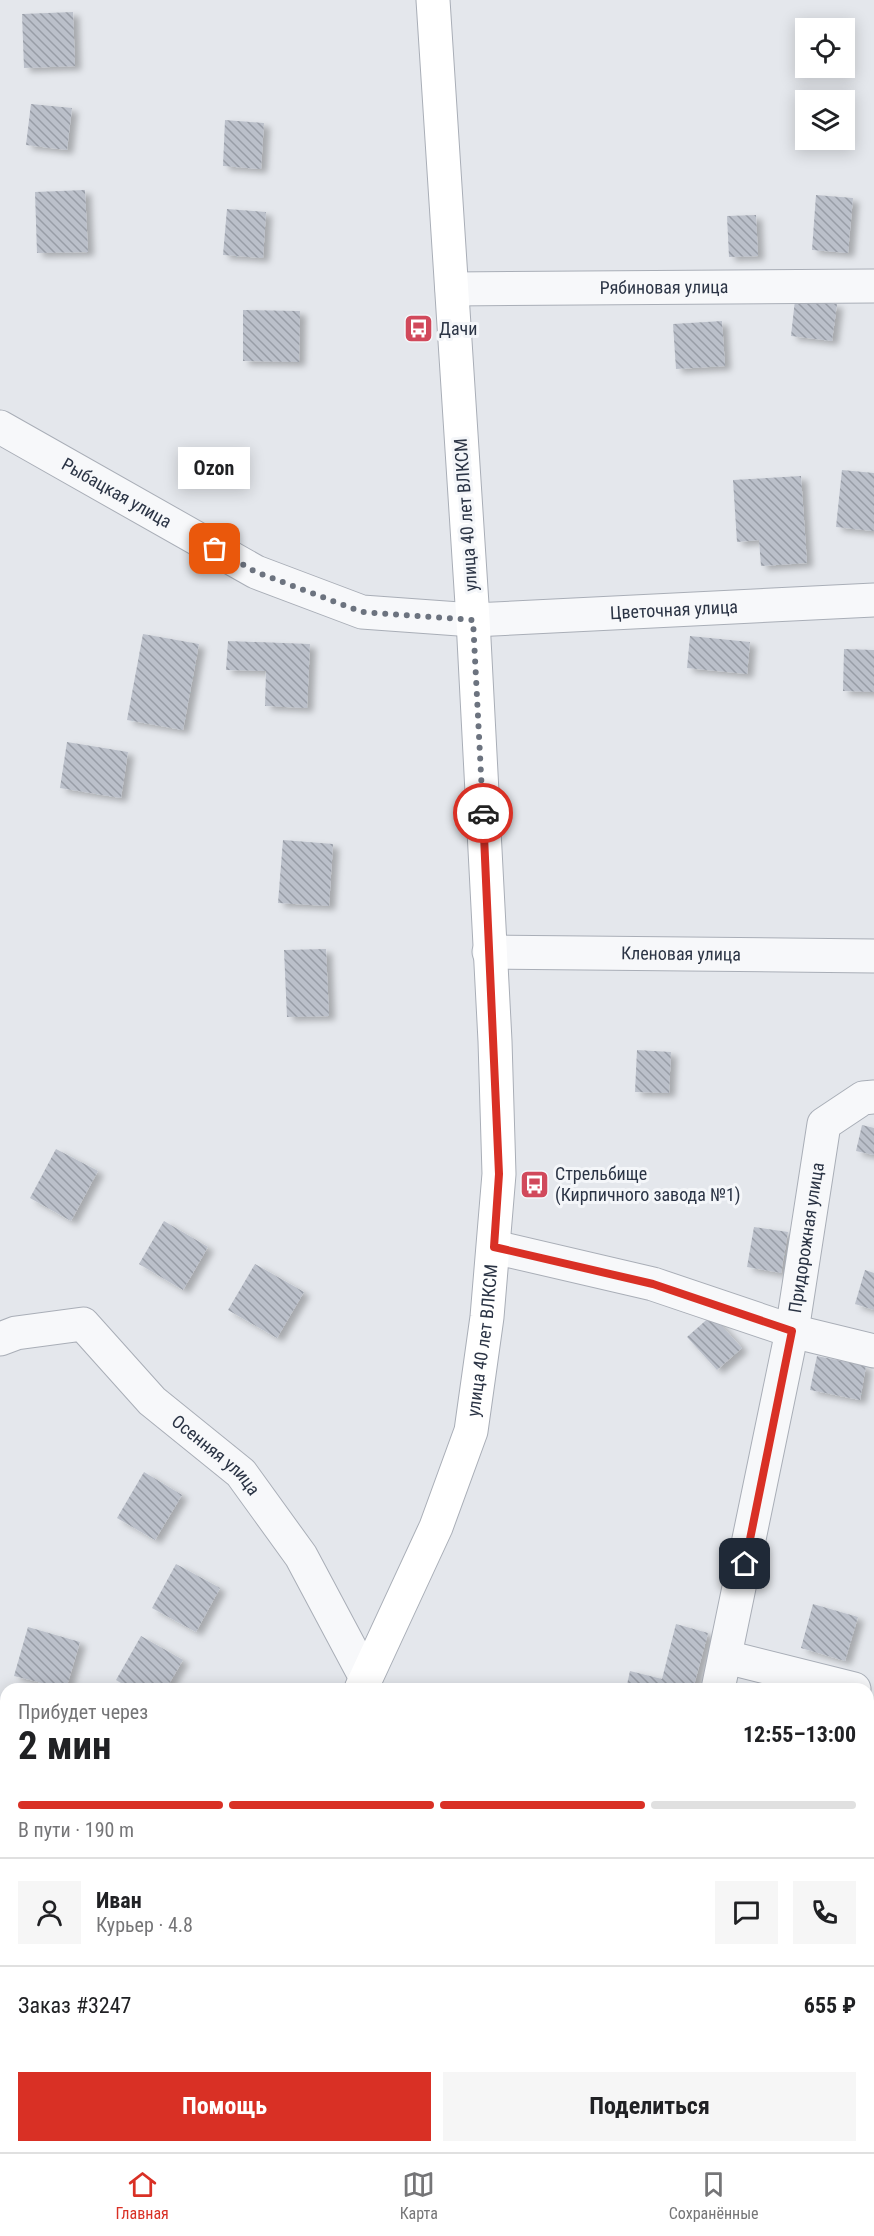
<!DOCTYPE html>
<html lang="ru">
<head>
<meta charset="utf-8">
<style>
	:root { --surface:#fff; --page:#f6f6f6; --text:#202124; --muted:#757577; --line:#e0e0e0; --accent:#d93025 }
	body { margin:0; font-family:"Roboto Condensed",sans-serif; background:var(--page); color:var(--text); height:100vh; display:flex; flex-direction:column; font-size:22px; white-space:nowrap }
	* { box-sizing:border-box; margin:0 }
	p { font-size:20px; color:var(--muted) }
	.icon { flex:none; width:33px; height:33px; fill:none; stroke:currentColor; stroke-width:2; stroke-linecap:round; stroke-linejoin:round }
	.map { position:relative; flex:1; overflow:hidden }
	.drawer { position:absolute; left:0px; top:1683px; width:874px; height:470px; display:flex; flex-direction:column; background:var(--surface); border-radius:18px 18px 0 0; box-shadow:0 3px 15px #0003 }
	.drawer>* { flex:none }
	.controls { position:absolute; left:795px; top:18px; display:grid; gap:12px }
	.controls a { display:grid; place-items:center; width:60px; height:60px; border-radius:0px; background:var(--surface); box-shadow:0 3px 15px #0003; font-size:30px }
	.pin { position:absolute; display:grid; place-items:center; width:51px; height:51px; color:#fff; margin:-26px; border-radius:12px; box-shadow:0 3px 9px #0006 }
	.courier { position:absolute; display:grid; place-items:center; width:60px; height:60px; margin:-30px; border:4px solid #d93025; border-radius:50%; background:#fff; color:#222; box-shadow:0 2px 8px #0007 }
	.bubble { position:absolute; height:42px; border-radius:0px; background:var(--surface); box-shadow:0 3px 15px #0003; font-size:20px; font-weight:700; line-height:42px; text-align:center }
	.summary em { font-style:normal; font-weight:700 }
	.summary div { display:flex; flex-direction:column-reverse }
	.summary { display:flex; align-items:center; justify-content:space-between; height:102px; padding:0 18px }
	h1 { font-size:39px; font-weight:700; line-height:45px }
	.bar { display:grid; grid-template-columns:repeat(4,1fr); gap:9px 6px; align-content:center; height:72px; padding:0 18px }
	.bar i { height:8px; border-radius:4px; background:var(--line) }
	.bar .selected { background:var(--accent) }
	.bar p { grid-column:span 4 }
	.line { display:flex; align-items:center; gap:15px; padding:0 18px; border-top:2px solid var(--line) }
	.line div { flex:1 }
	.round { display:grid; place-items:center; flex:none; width:63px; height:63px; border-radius:0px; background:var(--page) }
	.cta { display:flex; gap:12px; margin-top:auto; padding:12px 18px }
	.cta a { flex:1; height:69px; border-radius:0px; background:var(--accent); color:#fff; font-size:24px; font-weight:700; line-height:69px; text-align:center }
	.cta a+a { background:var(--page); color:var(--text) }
	.tab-bar { display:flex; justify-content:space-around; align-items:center; height:84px; border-top:2px solid var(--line); background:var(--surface); font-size:16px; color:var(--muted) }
	.tab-bar a { display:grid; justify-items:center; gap:3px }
	.tab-bar .selected { color:var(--accent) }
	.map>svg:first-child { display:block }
	.building { fill:url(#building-back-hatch); filter:url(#shadow) }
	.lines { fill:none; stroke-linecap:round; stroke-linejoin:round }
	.street-casing { stroke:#a9aeb7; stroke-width:35 }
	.secondary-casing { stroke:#a9aeb7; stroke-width:35 }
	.street { stroke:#f7f8fa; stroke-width:33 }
	.secondary { stroke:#fff; stroke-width:33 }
	.done { stroke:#6c737f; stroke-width:6; stroke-dasharray:0 10.8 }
	.route { stroke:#d93025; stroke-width:8 }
	.labels { text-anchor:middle; stroke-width:6; stroke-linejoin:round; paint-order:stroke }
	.street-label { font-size:18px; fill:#2b3445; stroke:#f4f6f9 }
	.poi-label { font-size:18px; fill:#2b3445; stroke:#f4f6f9; text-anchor:start }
</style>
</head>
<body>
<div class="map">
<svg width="874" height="2152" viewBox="0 0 874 2152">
	<defs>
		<pattern id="building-back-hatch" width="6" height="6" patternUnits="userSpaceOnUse" patternTransform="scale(1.5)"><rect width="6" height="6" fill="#bbc0ca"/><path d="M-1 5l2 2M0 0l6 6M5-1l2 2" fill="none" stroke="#989da6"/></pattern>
		<filter id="shadow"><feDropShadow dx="6" dy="4" stdDeviation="3" flood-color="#0004"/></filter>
	</defs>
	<rect width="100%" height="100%" fill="#e4e7ec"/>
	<g class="building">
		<polygon points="73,12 75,66 24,68 22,14"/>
		<polygon points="31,104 72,108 67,150 26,145"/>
		<polygon points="225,120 264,123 261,169 223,166"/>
		<polygon points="85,190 88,252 37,253 35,192"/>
		<polygon points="816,195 853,198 848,253 812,250"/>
		<polygon points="227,209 266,212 263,258 223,255"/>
		<polygon points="756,215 758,256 729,257 727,216"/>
		<polygon points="795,300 837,304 832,341 791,336"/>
		<polygon points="243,310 300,311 299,362 243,361"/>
		<polygon points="722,321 725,366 676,369 673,324"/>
		<polygon points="842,470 874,473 874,531 836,527"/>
		<polygon points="801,476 807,563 761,566 759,540 737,542 733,480"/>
		<polygon points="143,634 199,644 183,730 127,720"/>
		<polygon points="690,636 750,642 747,674 687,668"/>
		<polygon points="228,641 310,644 307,708 265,706 266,671 226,670"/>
		<polygon points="844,649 874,650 874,692 843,691"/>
		<polygon points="67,742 128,752 121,798 60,788"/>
		<polygon points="283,840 333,844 329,906 278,903"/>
		<polygon points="326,949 329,1016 287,1017 284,950"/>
		<polygon points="637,1050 671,1052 669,1093 635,1092"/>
		<polygon points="862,1125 874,1128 874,1155 856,1151"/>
		<polygon points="56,1149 98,1171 71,1221 30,1198"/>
		<polygon points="164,1221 208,1247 183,1290 139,1264"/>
		<polygon points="754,1227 788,1232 781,1273 747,1267"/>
		<polygon points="255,1264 304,1292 277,1338 228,1310"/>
		<polygon points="865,1270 874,1273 874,1310 855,1304"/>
		<polygon points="712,1315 742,1348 717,1370 687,1337"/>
		<polygon points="817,1356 866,1366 860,1400 810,1390"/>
		<polygon points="144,1472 182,1495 155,1540 117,1518"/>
		<polygon points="176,1564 220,1588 196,1632 152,1608"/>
		<polygon points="813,1604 858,1617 845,1661 801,1648"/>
		<polygon points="676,1624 708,1633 693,1689 626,1689 630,1671 662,1679"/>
		<polygon points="28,1627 80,1642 66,1689 14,1676"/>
		<polygon points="141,1636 183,1660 166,1689 131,1689 116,1680"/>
		<polygon points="5,1802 6,1802 6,1838 0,1836 0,1822"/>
		<polygon points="0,1930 6,1933 6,1989 0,1986"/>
		<polygon points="873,2056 874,2056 874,2098 868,2097 868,2075"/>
	</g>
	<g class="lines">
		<defs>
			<g id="street">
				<path id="s1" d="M452,289L874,286"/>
				<path id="s2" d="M0,427L256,572L362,612L473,620L874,600"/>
				<path id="s3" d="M489,952L874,956"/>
				<polyline points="494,1247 653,1284 792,1331 874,1351"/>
				<path id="s4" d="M0,1339L16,1333L83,1324L152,1401L241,1473L301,1556L366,1678"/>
				<polyline points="726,1657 854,1689"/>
				<path id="s5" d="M718,1689L792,1331L824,1124L863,1098L874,1097"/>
				<polyline points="868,2035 874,2036"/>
				<polyline points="611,2152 612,2146"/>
			</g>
			<g id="secondary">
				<path id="s6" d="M361,1689L436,1527L471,1431L487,1317L499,1174L495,1041L473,620L433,0"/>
				<polyline points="98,2152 102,2146"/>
			</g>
		</defs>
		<use href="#street" class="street-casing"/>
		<use href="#secondary" class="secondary-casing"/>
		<use href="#street" class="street"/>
		<use href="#secondary" class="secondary"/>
	</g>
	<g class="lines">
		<polyline class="done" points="215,549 256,572 362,612 473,620 483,813"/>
		<polyline class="route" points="483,813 499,1174 494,1247 653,1284 792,1331 745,1564"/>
	</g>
	<defs>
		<symbol id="bus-square" viewBox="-11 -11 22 22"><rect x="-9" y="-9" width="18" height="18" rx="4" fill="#d1495b" stroke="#f4f6f9"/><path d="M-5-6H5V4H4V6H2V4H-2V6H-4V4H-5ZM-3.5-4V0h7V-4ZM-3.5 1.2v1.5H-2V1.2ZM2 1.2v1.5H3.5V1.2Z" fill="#fff"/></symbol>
	</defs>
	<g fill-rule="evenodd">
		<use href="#bus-square" x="402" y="312" width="33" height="33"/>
		<use href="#bus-square" x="518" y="1168" width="33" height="33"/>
	</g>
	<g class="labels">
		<g class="street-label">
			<text dy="6" stroke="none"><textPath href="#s1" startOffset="212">Рябиновая улица</textPath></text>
			<text dy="6" stroke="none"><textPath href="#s2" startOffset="134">Рыбацкая улица</textPath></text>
			<text transform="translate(466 515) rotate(-94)" y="6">улица 40 лет ВЛКСМ</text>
			<text dy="6" stroke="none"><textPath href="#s2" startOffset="720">Цветочная улица</textPath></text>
			<text dy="6" stroke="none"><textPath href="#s3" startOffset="192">Кленовая улица</textPath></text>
			<text dy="6" stroke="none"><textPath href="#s5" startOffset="460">Придорожная улица</textPath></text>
			<text dy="6" stroke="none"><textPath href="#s6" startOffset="372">улица 40 лет ВЛКСМ</textPath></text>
			<text dy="6" stroke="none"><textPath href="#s4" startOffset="272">Осенняя улица</textPath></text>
		</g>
		<g class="poi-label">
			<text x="439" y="335">Дачи</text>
			<text x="555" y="1180">Стрельбище<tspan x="555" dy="21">(Кирпичного завода №1)</tspan></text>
		</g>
	</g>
</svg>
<div class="controls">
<a><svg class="icon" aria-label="locate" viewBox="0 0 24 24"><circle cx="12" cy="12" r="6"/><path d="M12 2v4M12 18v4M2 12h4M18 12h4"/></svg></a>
<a><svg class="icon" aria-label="layers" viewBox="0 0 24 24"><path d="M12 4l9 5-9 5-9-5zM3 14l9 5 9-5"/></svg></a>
</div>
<div class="pin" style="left:215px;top:549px;background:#ea580c"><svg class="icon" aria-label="bag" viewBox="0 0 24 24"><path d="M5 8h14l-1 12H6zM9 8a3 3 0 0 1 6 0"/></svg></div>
<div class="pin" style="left:745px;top:1564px;background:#1f2937"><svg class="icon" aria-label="home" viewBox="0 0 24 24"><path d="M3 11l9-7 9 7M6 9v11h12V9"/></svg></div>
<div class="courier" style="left:483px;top:813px"><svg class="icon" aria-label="car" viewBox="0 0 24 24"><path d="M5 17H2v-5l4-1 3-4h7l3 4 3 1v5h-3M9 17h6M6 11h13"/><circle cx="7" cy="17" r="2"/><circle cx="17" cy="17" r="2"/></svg></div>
<div class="bubble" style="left:178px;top:447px;width:72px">Ozon</div>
<section class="drawer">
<div class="summary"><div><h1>2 мин</h1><p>Прибудет через</p></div><em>12:55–13:00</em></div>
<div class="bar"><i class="selected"></i><i class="selected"></i><i class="selected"></i><i></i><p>В пути · 190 m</p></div>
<div class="line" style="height:108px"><a class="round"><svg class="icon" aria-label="person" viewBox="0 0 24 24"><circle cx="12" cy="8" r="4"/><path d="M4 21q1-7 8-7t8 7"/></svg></a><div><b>Иван</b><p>Курьер · 4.8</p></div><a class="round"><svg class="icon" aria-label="chat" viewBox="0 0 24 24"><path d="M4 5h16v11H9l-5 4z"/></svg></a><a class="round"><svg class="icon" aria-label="phone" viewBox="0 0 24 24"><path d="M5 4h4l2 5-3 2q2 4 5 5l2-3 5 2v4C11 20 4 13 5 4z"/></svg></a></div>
<div class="line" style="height:78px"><div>Заказ #3247</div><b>655 ₽</b></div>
<div class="cta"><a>Помощь</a><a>Поделиться</a></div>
</section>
</div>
<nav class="tab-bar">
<a class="selected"><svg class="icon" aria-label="home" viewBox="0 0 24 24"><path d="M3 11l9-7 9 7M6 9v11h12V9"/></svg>Главная</a>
<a><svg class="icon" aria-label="map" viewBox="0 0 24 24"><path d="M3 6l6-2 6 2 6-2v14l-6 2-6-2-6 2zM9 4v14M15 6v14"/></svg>Карта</a>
<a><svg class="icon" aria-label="saved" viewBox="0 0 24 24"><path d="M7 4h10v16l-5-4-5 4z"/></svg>Сохранённые</a>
</nav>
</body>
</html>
